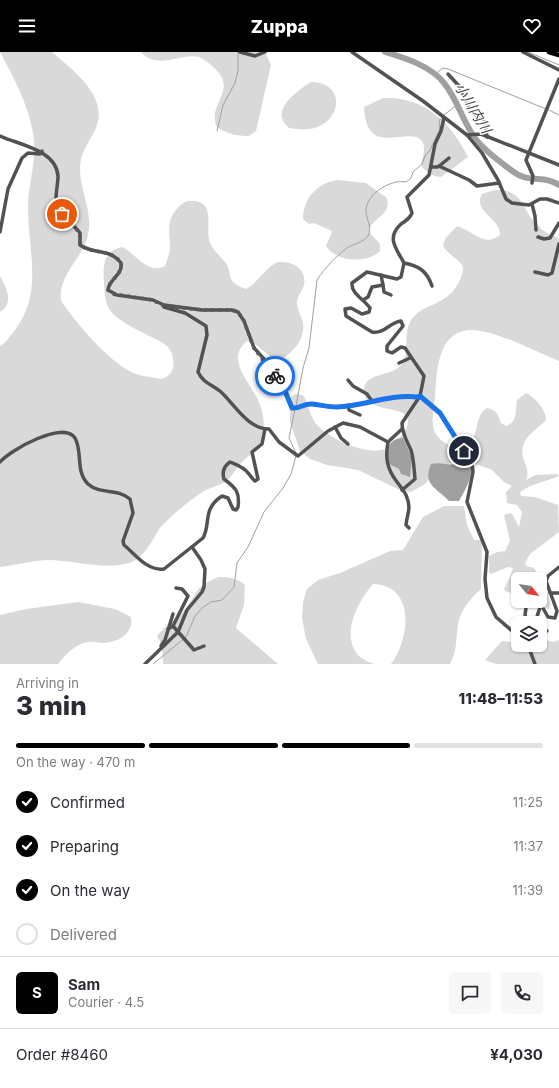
<!DOCTYPE html>
<html lang="en">
<head>
<meta charset="utf-8">
<style>
	:root { --surface:#fff; --page:#f7f7f7; --text:#2b2b33; --muted:#7c7c81; --line:#e1e1e2; --accent:#000 }
	body { margin:0; font-family:Inter,"Noto Sans JP",sans-serif; background:var(--page); color:var(--text); height:100vh; display:flex; flex-direction:column; font-size:15px; white-space:nowrap }
	* { box-sizing:border-box; margin:0 }
	p { font-size:13px; color:var(--muted) }
	.icon { flex:none; width:22px; height:22px; fill:none; stroke:currentColor; stroke-width:2; stroke-linecap:round; stroke-linejoin:round }
	.map { position:relative; height:612px; overflow:hidden }
	.details { display:flex; flex-direction:column; background:var(--surface); flex:1 }
	.details>* { flex:none }
	.needle { width:26px; rotate:120deg }
	.tools { position:absolute; left:511px; top:520px; display:grid; gap:8px }
	.tools a { display:grid; place-items:center; width:36px; height:36px; border-radius:6px; background:var(--surface); box-shadow:0 1px 3px #0004; font-size:20px }
	.pin { position:absolute; display:grid; place-items:center; width:34px; height:34px; color:#fff; margin:-17px; border:2px solid #fff; border-radius:50%; box-shadow:0 1px 4px #0007 }
	.courier { position:absolute; display:grid; place-items:center; width:40px; height:40px; margin:-20px; border:3px solid #1a73e8; border-radius:50%; background:#fff; color:#222; box-shadow:0 1px 5px #0007 }
	.headline em { font-style:normal; font-weight:800 }
	.headline div { display:flex; flex-direction:column-reverse }
	.headline { display:flex; align-items:center; justify-content:space-between; height:68px; padding:0 16px }
	h1 { font-size:26px; font-weight:800; line-height:30px }
	.bar { display:grid; grid-template-columns:repeat(4,1fr); gap:6px 4px; align-content:center; height:48px; padding:0 16px }
	.bar i { height:5px; border-radius:3px; background:var(--line) }
	.bar .active { background:var(--accent) }
	.bar p { grid-column:span 4 }
	.line { display:flex; align-items:center; gap:10px; padding:0 16px; border-top:1px solid var(--line) }
	.line div { flex:1 }
	.round { display:grid; place-items:center; flex:none; width:42px; height:42px; border-radius:6px; background:var(--page) }
	ol { padding:0 16px; list-style:none }
	li { display:flex; align-items:center; gap:12px; height:44px }
	li p { margin-inline-start:auto }
	li .icon { padding:4px; border-radius:50%; background:var(--accent); color:#fff; stroke-width:4 }
	li:last-child { color:var(--muted) }
	li i { width:22px; height:22px; border:2px solid var(--line); border-radius:50% }
	header { display:flex; justify-content:space-between; align-items:center; height:52px; padding:0 16px; background:var(--accent); color:#fff; font-size:18px; font-weight:800 }
	.map>svg:first-child { display:block }
	.green { fill:#d9d9d9 }
	.water { fill:#a0a0a0 }
	.lines { fill:none; stroke-linecap:round; stroke-linejoin:round }
	.stream { stroke:#a0a0a0; stroke-width:1 }
	.river { stroke:#a0a0a0; stroke-width:6 }
	.major-casing { stroke:#dbdbdb; stroke-width:6 }
	.minor { stroke:#525252; stroke-width:3.5 }
	.major { stroke:#000; stroke-width:4.5 }
	.done { stroke:#595959; stroke-width:4; stroke-dasharray:0 7.2 }
	.route { stroke:#1a73e8; stroke-width:5 }
	.labels { text-anchor:middle; stroke-width:3; stroke-linejoin:round; paint-order:stroke }
	.water-label { font-size:14px; font-style:italic; fill:#414141; stroke:#fff }
</style>
</head>
<body>
<header><svg class="icon" aria-label="menu" viewBox="0 0 24 24"><path d="M4 6h16M4 12h16M4 18h16"/></svg>Zuppa<svg class="icon" aria-label="heart" viewBox="0 0 24 24"><path d="M12 20l-8-8c-3-5 5-10 8-4 3-6 11-1 8 4z"/></svg></header>
<div class="map">
<svg width="559" height="612" viewBox="0 0 559 612">
	<rect width="100%" height="100%" fill="#fff"/>
	<g class="green">
		<path d="M0,0H52C75,20 112,47 94,80C87,93 80,102 80,117C80,139 93,160 88,183C83,206 57,224 61,249C78,273 107,308 133,321C141,324 152,325 160,327C178,324 176,302 166,293C150,283 127,275 113,262C105,254 105,243 104,233C103,216 102,198 123,195C136,203 149,223 165,214C167,208 169,203 170,197C170,185 167,174 172,164C176,157 182,149 190,149C218,147 204,177 210,191C214,200 222,205 227,213C230,218 229,225 233,230C237,234 241,235 246,237C259,230 265,215 278,210C292,209 307,216 304,233C302,240 296,245 297,253C298,259 302,265 303,271C305,287 293,302 279,308C266,305 260,292 247,289C223,309 254,333 260,353C265,366 266,385 257,397C253,402 248,404 244,408C236,415 234,423 226,429C219,434 211,435 204,439C193,446 183,454 173,463C169,467 164,471 160,476C152,488 144,507 129,511C104,518 76,509 51,508C33,508 17,513 0,515V294C7,290 9,285 14,279C44,242 28,199 28,156C28,130 38,106 33,81C28,52 14,26 0,0Z"/>
		<path d="M141,0H265L271,13L256,79L249,84C237,84 227,82 217,75C206,50 241,38 212,14C209,11 204,7 199,5C182,0 158,19 141,0Z"/>
		<path d="M311,30C344,30 343,66 317,75C308,79 298,77 289,76C268,59 297,39 311,30Z"/>
		<path d="M383,46C424,44 451,70 468,105L441,125C433,125 425,120 421,113C422,107 426,98 423,91C413,70 366,110 364,55Z"/>
		<path d="M337,128L366,131L387,146C392,164 371,165 369,180L380,192V199C367,212 336,210 326,194L332,180L330,178L314,171L309,172L303,167C303,147 317,131 337,128Z"/>
		<path d="M494,138C524,137 521,157 537,173C544,180 551,183 559,186V309C536,300 492,276 468,278C436,282 437,322 435,345C434,355 431,368 434,378C438,389 453,398 463,394C482,388 472,365 487,356C497,358 498,363 501,371L506,374C518,370 515,359 517,348L526,341C534,344 547,359 546,368C534,380 517,388 524,409C527,416 529,421 526,428L535,423L557,422L559,424C548,429 526,433 520,441L521,444L535,445L558,453L559,480L530,502L525,511L526,514L534,516L542,527L551,552L549,557H547L543,550L541,549L535,554L530,553L529,549H540V527H518V549H523L519,550L514,542L505,539L504,537L509,527L513,516L508,515L491,522L489,521V504L497,500L505,499L510,489L504,463L509,461L512,462L519,475L522,460L517,453L507,451L506,440L512,434L504,430L492,418L476,412L452,411L442,413L425,432L411,440L402,439L358,418L327,413L310,407L300,399L290,370V346C295,341 297,341 304,344C308,353 311,367 318,374C330,387 367,404 385,397C390,395 395,389 399,386C403,382 408,376 408,370C410,353 375,362 365,345C363,341 363,337 365,333C372,320 392,324 401,313C410,304 403,284 410,270C419,254 437,254 449,243C454,239 457,233 460,228C461,225 463,220 463,216C462,209 447,202 443,194L445,187L457,174C472,178 484,196 500,183C501,166 472,160 482,142Z"/>
		<path d="M0,224C7,237 14,251 0,260Z"/>
		<path d="M444,454H464L467,473L474,488H482L481,537C471,546 460,558 458,573C456,587 457,599 450,612H391C410,587 416,533 373,532C358,549 339,585 360,605C364,608 369,610 374,612H318L306,587L302,566L303,550L307,537L318,528L340,521L390,499L403,498L423,465Z"/>
		<path d="M219,525C229,525 237,526 245,533L244,553L236,576L278,612H163L162,594L157,584C163,576 170,572 178,565C197,548 190,535 219,525Z"/>
		<path d="M78,550L115,557L131,565C134,581 119,590 104,591C99,591 93,589 88,590C75,592 65,603 58,612H0V563L26,557Z"/>
		<polygon points="540,586 553,590 559,588 559,612 496,612 485,608 502,589 518,591 518,593 540,593"/>
	</g>
	<g class="water">
		<path d="M403,386L412,406L410,425L401,422L399,417L389,412C387,399 386,387 403,386Z"/>
		<path d="M466,408L469,409C476,420 465,439 459,449H449C437,436 422,433 431,412C446,409 448,417 466,408Z"/>
	</g>
	<g class="lines">
		<g class="stream">
			<polyline points="528,0 559,13"/>
			<polyline points="434,23 443,16 448,17 546,57"/>
			<polyline points="549,58 559,63"/>
			<polyline points="444,63 458,52"/>
			<polyline points="217,79 223,53 235,31 238,19 238,0"/>
			<path d="M296,354L303,316L309,296L317,228C324,217 336,204 347,196C353,192 362,191 368,184C373,176 365,165 366,157C368,141 391,127 406,130L411,126L413,120L422,112L425,104L430,98L440,77L439,69L442,65"/>
			<polyline points="295,357 289,386 296,401"/>
			<polyline points="153,612 186,585 195,564 202,556 211,550 222,548 234,535 237,511 248,495 264,460 283,436 291,422 296,404"/>
		</g>
		<path class="river" d="M385,0C405,6 431,14 444,31C459,49 463,73 478,90C487,100 500,110 511,118C529,133 543,122 559,133"/>
		<defs>
			<polyline id="major" points="549,0 559,3"/>
		</defs>
		<use href="#major" class="major-casing"/>
		<g class="minor">
			<polyline points="240,0 255,4 265,0"/>
			<polyline points="352,0 423,49 467,83 482,101 498,128 506,147 512,151 529,153 540,147 547,147 559,151"/>
			<polyline points="523,0 559,18"/>
			<polyline points="448,22 459,34 471,59 485,70 487,85"/>
			<polyline points="467,83 481,82 559,113"/>
			<path d="M0,84C20,93 56,98 58,124C58,134 54,146 57,155C62,165 73,172 80,181V193C94,203 110,196 121,211C123,223 109,227 108,238L117,243L153,248L164,253L202,258H232L238,260L244,269L254,296L264,307L272,322L282,332L292,356C300,357 305,351 312,352C321,353 328,355 337,355C365,354 389,342 418,345"/>
			<polyline points="439,114 469,128 477,134 499,131"/>
			<polyline points="431,115 438,115 449,106"/>
			<polyline points="532,131 533,124 526,108 559,27"/>
			<polyline points="532,152 535,164 536,178"/>
			<polyline points="0,180 8,137 22,106 28,101 40,102 42,99"/>
			<polyline points="538,185 544,187 550,186 559,171"/>
			<path d="M404,211C419,214 427,219 432,234"/>
			<polyline points="535,220 548,223 552,221 559,192"/>
			<polyline points="383,233 384,240 391,243"/>
			<polyline points="363,248 368,245 372,235 383,233 381,223"/>
			<path d="M164,255L185,261L206,274L207,283L198,320C203,331 213,333 221,340C235,353 248,377 269,377L279,390L298,404L328,379L343,371L360,375L388,390L402,377"/>
			<polyline points="399,311 410,306"/>
			<polyline points="348,328 353,334 367,342 372,349"/>
			<polyline points="420,344 440,361 472,412 473,420 467,450 487,500 485,527 487,546 496,565 518,584"/>
			<polyline points="348,353 349,358 360,363"/>
			<polyline points="335,375 341,386 348,392"/>
			<path d="M388,390C385,406 387,417 397,430C400,434 404,439 406,443C412,457 407,461 406,473L409,476"/>
			<path d="M0,410C10,398 64,368 75,386C83,400 75,419 88,432C100,443 118,436 130,447L133,461L123,489L124,493C136,503 147,519 164,517L203,486C211,472 202,457 222,444L228,446L233,457L236,458L238,455C240,440 236,436 224,427C222,420 224,414 230,410C237,413 244,415 248,421C251,424 251,426 255,429L258,427L252,400L262,392L265,377"/>
			<path d="M402,438L415,427C414,417 414,408 411,398C407,389 402,382 402,371L420,344L424,324L405,296L401,295L392,301L387,299V294L403,274L401,269C390,270 385,282 372,280L346,264L345,257L351,256L362,262L369,260L370,256C364,247 351,242 352,231L367,220L397,227L401,225L404,211C396,196 386,186 401,172C406,169 410,166 412,161L407,145L429,123L435,92L441,79L444,66"/>
			<polyline points="550,541 559,541"/>
			<polyline points="527,549 525,563 528,571"/>
			<polyline points="539,549 548,565 555,566 557,559 546,529 548,524 559,515"/>
			<polyline points="535,571 541,552"/>
			<polyline points="173,574 188,544 182,537 176,536"/>
			<polyline points="540,575 547,579"/>
			<polyline points="168,577 173,574 194,598 204,594"/>
			<polyline points="526,593 529,596 535,612"/>
			<polyline points="161,594 165,588 173,562"/>
			<polyline points="145,612 178,580 187,558 202,540 204,535 205,517 201,508 192,495"/>
		</g>
		<use href="#major" class="major"/>
	</g>
	<g class="lines">
		<path class="done" d="M62,162L80,181V193C94,203 110,196 121,211C123,223 109,227 108,238L113,242L153,248L164,254L202,258H232L238,260L244,269L254,296L275,324"/>
		<path class="route" d="M275,324L282,332L292,356C300,357 304,351 312,352C321,353 329,355 337,355C366,354 387,342 418,345L420,344L440,361L464,399"/>
	</g>
	<g class="labels">
		<g class="water-label">
			<text transform="translate(473 56) rotate(59)" y="5">小川内川</text>
		</g>
	</g>
</svg>
<div class="tools">
<a><svg class="needle" viewBox="-14 -14 28 28"><path d="M0-13l5 13h-10z" fill="#e53935"/><path d="M0 13l5-13h-10z" fill="#7c7c81"/></svg></a>
<a><svg class="icon" aria-label="layers" viewBox="0 0 24 24"><path d="M12 4l9 5-9 5-9-5zM3 14l9 5 9-5"/></svg></a>
</div>
<div class="pin" style="left:62px;top:162px;background:#ea580c"><svg class="icon" aria-label="bag" viewBox="0 0 24 24"><path d="M5 8h14l-1 12H6zM9 8a3 3 0 0 1 6 0"/></svg></div>
<div class="pin" style="left:464px;top:399px;background:#1f2937"><svg class="icon" aria-label="home" viewBox="0 0 24 24"><path d="M3 11l9-7 9 7M6 9v11h12V9"/></svg></div>
<div class="courier" style="left:275px;top:324px"><svg class="icon" aria-label="bike" viewBox="0 0 24 24"><circle cx="6" cy="16" r="4"/><circle cx="18" cy="16" r="4"/><path d="M6 16l4-8h5l3 8M10 8l3 8H6M13 5h3"/></svg></div>
</div>
<section class="details">
<div class="headline"><div><h1>3 min</h1><p>Arriving in</p></div><em>11:48–11:53</em></div>
<div class="bar"><i class="active"></i><i class="active"></i><i class="active"></i><i></i><p>On the way · 470 m</p></div>
<ol>
<li><svg class="icon" aria-label="check" viewBox="0 0 24 24"><path d="M5 12l5 5 9-10"/></svg>Confirmed<p>11:25</p></li>
<li><svg class="icon" aria-label="check" viewBox="0 0 24 24"><path d="M5 12l5 5 9-10"/></svg>Preparing<p>11:37</p></li>
<li><svg class="icon" aria-label="check" viewBox="0 0 24 24"><path d="M5 12l5 5 9-10"/></svg>On the way<p>11:39</p></li>
<li><i></i>Delivered</li>
</ol>
<div class="line" style="height:72px"><b class="round" style="background:var(--accent);color:#fff">S</b><div><b>Sam</b><p>Courier · 4.5</p></div><a class="round"><svg class="icon" aria-label="chat" viewBox="0 0 24 24"><path d="M4 5h16v11H9l-5 4z"/></svg></a><a class="round"><svg class="icon" aria-label="phone" viewBox="0 0 24 24"><path d="M5 4h4l2 5-3 2q2 4 5 5l2-3 5 2v4C11 20 4 13 5 4z"/></svg></a></div>
<div class="line" style="height:52px"><div>Order #8460</div><b>¥4,030</b></div>
</section>
</body>
</html>
